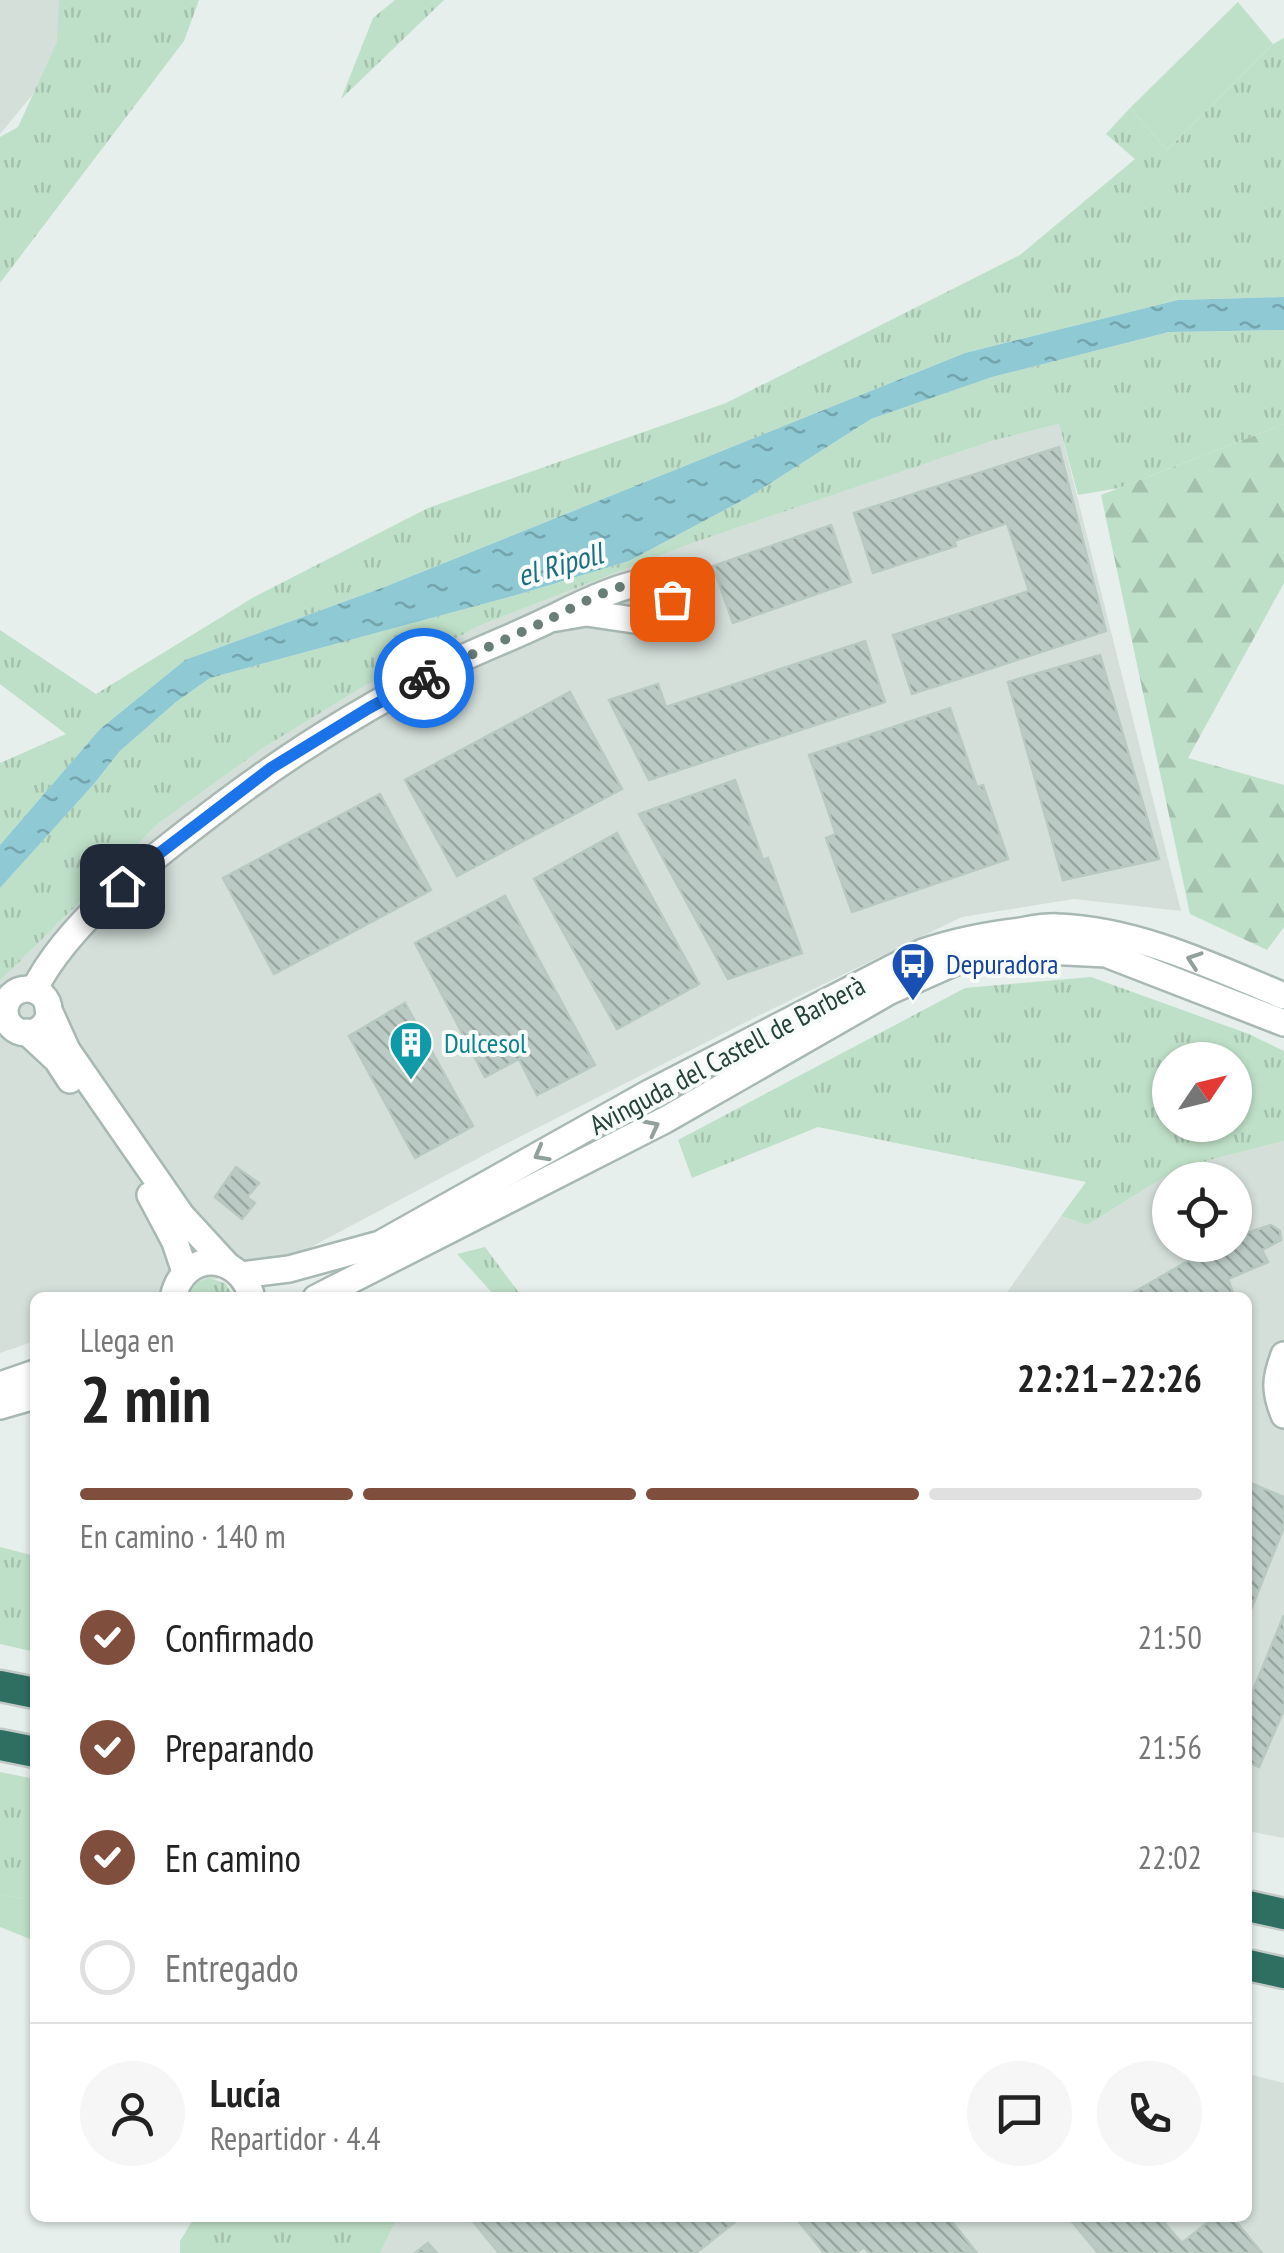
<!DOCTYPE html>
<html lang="es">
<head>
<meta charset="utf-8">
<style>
	:root { --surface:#fff; --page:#f6f6f6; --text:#222; --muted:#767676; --line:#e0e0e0; --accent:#804e3d }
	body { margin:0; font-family:"PT Sans Narrow",sans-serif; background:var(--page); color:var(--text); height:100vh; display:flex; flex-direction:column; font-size:38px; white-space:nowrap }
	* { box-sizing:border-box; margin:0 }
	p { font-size:32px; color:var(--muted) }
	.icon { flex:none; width:55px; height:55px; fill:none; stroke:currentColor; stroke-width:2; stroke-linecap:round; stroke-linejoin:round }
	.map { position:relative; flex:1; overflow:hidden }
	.panel { position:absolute; left:30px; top:1292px; width:1222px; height:930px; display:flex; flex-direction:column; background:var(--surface); border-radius:15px; box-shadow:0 2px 8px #0004 }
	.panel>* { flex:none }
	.needle { width:65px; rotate:55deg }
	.tools { position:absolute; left:1152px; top:1042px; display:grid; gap:20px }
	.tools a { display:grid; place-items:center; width:100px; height:100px; border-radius:50%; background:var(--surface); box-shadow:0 2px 8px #0004; font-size:50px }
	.pin { position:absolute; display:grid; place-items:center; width:85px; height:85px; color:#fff; margin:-42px; border-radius:20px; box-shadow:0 5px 15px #0006 }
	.courier { position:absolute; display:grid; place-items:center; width:100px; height:100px; margin:-50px; border:8px solid #1a73e8; border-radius:50%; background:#fff; color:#222; box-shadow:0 2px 12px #0007 }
	.overview em { font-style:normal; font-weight:800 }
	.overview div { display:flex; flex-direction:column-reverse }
	.overview { display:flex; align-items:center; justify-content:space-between; height:170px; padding:0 50px }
	h1 { font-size:65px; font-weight:800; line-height:75px }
	.bar { display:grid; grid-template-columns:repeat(4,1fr); gap:15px 10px; align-content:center; height:120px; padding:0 50px }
	.bar i { height:12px; border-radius:8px; background:var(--line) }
	.bar .active { background:var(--accent) }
	.bar p { grid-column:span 4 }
	.line { display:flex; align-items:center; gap:25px; padding:0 50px; border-top:2px solid var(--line) }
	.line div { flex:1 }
	.round { display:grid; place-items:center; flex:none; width:105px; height:105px; border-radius:52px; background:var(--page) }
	ol { padding:0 50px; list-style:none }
	li { display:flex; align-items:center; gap:30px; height:110px }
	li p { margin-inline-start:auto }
	li .icon { padding:10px; border-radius:50%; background:var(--accent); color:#fff; stroke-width:4 }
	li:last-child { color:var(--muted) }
	li i { width:55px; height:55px; border:5px solid var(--line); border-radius:50% }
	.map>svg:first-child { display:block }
	.built { fill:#d4dfda; fill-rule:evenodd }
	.grass { fill:url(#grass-tufts); fill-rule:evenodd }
	.forest { fill:url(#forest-firs) }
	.garden { fill:#bfe0c8 }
	.water { fill:url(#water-ripples) }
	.building { fill:url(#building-back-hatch); stroke:#b8c9c2; stroke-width:2.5 }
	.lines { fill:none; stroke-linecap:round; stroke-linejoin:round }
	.minor-casing { stroke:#a8b8b2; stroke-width:30 }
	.highway-casing { stroke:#c2cac8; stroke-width:35 }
	.minor { stroke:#fff; stroke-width:25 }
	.highway { stroke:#2f6f62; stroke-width:30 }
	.oneway { stroke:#92a09c }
	.done { stroke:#687f78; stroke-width:10; stroke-dasharray:0 18 }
	.route { stroke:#1a73e8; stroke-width:12 }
	.labels { text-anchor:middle; stroke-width:8; stroke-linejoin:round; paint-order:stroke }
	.transit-label { font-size:28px; fill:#164399; stroke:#f7fbf9; text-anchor:start }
	.culture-label { font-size:28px; fill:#0d838f; stroke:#f7fbf9; text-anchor:start }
	.street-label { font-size:28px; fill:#24423a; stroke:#f7fbf9 }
	.water-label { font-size:30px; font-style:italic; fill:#1c6f80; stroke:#f7fbf9 }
</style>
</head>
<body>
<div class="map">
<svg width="1284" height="2253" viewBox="0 0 1284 2253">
	<defs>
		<pattern id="grass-tufts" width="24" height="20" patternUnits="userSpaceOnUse" patternTransform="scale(2.5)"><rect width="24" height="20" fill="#bfe0c8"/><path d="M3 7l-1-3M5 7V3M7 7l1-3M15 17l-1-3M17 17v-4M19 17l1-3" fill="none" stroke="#a4c1ad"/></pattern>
		<pattern id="forest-firs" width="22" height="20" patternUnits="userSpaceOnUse" patternTransform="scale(2.5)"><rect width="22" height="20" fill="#bfe0c8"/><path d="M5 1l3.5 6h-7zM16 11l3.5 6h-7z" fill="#a4c1ad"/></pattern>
		<pattern id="water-ripples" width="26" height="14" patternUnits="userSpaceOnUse" patternTransform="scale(2.5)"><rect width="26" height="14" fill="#8ec9d4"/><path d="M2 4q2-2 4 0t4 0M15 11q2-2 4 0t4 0" fill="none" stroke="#74a5ad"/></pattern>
		<pattern id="building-back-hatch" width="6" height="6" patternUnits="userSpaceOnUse" patternTransform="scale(2.5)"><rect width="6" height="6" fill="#bbcac4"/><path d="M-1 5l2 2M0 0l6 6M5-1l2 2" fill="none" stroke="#98a6a0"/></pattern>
	</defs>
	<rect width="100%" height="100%" fill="#e6efeb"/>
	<g class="built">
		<polygon points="0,0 67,0 67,53 0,134"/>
		<polygon points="1059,424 1181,911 1074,899 962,917 760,1015 488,1153 311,1247 164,1297 35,1298 35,1341 0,1353 0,981 159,823 263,748 361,688 481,625 695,542 995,440"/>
		<path d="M1284,1141V1838L1248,1831V1298H1003L1061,1216L1087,1225L1179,1168ZM1170,1180H1235V1245H1170Z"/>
		<polygon points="1248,2074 1284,2083 1284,2253 380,2253 397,2218 1248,2218"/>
	</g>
	<g class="grass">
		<polygon points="59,0 199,0 184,41 0,283 0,137 18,127 57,42"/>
		<polygon points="395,0 444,0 341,99 373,18"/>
		<polygon points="1284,38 1284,297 1178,300 965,353 387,586 185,660 100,729 0,845 0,763 66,734 0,684 0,630 96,694 254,597 428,508 726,403 1020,255 1135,159 1106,134 1130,108 1167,150 1273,44"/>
		<polygon points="1284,330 1284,424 1119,488 1078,495 1059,424 995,440 695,542 481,625 361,688 263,748 159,823 0,981 0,888 93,785 120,751 176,702 210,678 520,594 629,561 747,498 871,419 992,377 1169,332"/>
		<path d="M1091,977L1249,1034L1284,1051V1141L1179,1168L1087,1225L1061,1216L1086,1182L818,1127L692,1178L678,1140L965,988ZM1170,1060H1235V1125H1170Z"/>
		<polygon points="485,1247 522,1297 496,1297 457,1254"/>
		<polygon points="209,1278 225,1283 234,1297 185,1298 193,1284"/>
		<polygon points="0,1547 35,1556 35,1652 0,1644"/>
		<polygon points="0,1772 35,1779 35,1901 0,1894"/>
		<polygon points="194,2218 397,2218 380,2253 180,2253 180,2241"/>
	</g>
	<polygon class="forest" points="1284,424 1284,583 1188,758 1284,785 1284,927 1267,950 1190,914 1101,495"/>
	<g class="garden">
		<polygon points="1238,2 1273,44 1167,150 1130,108"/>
		<polygon points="0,1894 35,1901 35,1941 0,1927"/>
	</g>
	<polygon class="water" points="1284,297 1284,330 1169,332 992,377 871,419 747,498 629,561 520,594 210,678 176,702 120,751 93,785 0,888 0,845 100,729 185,660 387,586 965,353 1178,300"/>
	<g class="building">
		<polygon points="1059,447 1106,631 912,694 893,635 1029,591 1007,523 954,541 956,546 873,573 854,513"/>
		<polygon points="831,525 851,582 733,623 713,566"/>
		<polygon points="865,641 885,702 649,780 609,700 658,684 666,707"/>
		<polygon points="1100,655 1159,859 1063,880 1008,682"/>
		<polygon points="570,692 622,789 457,876 405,780"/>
		<polygon points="950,708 977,787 983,785 1008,859 852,912 826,838 836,834 809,755"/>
		<polygon points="735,780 763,860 768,858 802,953 728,979 639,814"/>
		<polygon points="380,794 431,890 274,974 223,878"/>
		<polygon points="617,833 699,984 617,1029 534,879"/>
		<polygon points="505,896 595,1065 537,1095 519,1059 485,1077 415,943"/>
		<polygon points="405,1003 473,1126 415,1158 349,1036"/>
		<polygon points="236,1167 259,1183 247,1197 255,1203 242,1219 215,1197"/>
		<polygon points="1271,1225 1280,1231 1281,1240 1262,1250 1268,1262 1228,1279 1235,1298 1124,1298 1195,1257 1227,1245 1235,1245 1235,1237"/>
		<polygon points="1248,1482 1284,1497 1284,1527 1248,1617"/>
		<polygon points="1284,1615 1284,1710 1259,1767 1248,1762 1248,1703"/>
		<polygon points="470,2218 740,2218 696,2253 499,2253"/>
		<polygon points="796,2218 949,2218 977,2253 869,2253 864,2247 856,2253 824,2253"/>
		<polygon points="1069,2218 1160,2218 1182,2243 1213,2218 1233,2218 1262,2253 1098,2253"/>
		<polygon points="428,2243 437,2253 415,2253"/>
	</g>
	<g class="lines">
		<defs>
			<g id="minor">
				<circle cx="27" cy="1011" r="22"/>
				<path d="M34,990C70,918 157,855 221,806C292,752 367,706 446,666C480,649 516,636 550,619C574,608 693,542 668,619L661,624L586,613L551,619"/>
				<polyline points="48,1008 67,1050 182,1216 227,1265"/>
				<polyline points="27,1032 57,1060 70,1080"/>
				<polyline points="150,1195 175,1242 185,1272"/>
				<path d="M242,1275L289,1269L380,1244L651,1092L923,952C955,941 986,935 1020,931C1032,929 1045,926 1058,927C1137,930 1212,966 1284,996"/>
				<path d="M173,1298C183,1249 240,1251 252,1298"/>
				<polyline points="316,1298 665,1120 890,991 958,961 1027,950 1106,954 1284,1023"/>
				<path d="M1284,1355C1275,1379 1274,1390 1284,1415"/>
				<polyline points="0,1385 35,1373"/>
				<polyline points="0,1406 35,1396"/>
			</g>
			<g id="highway">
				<polyline points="0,1686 35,1693"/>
				<polyline points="0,1745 35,1752"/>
				<polyline points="1248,1906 1284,1914"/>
				<polyline points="1248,1965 1284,1973"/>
			</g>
		</defs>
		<use href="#minor" class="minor-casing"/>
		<use href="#highway" class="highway-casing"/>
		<use href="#minor" class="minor"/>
		<use href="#highway" class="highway"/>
	</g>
	<defs><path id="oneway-chevron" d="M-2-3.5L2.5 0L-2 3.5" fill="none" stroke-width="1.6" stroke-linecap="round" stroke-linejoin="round" transform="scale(2.5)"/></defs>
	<g class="oneway">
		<use href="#oneway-chevron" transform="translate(1194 960) rotate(-161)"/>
		<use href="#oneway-chevron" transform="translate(652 1127) rotate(-27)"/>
		<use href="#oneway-chevron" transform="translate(541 1154) rotate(151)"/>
	</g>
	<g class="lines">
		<path class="done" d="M424,678C465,656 508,639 550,619C574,607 631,575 658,582C667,584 669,591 672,599"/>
		<polyline class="route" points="122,886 148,862 271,768 369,708 424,678"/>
	</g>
	<defs>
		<symbol id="bus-pin" viewBox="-11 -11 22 30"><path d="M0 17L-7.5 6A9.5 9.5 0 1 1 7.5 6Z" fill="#1a4fb4" stroke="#f7fbf9"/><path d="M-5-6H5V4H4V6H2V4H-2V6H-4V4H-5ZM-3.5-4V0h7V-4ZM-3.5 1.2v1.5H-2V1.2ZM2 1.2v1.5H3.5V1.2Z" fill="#fff"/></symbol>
		<symbol id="building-pin" viewBox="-11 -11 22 30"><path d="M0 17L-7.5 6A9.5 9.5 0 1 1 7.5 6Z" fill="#0f9aa8" stroke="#f7fbf9"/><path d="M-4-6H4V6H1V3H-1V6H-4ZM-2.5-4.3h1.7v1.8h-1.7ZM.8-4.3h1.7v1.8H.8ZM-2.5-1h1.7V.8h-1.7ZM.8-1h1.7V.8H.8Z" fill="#fff"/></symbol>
	</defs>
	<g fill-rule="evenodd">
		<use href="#bus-pin" x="888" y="939" width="50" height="68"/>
		<use href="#building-pin" x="386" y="1018" width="50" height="68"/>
	</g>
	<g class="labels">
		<g class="transit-label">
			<text x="946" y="974">Depuradora</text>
		</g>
		<g class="culture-label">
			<text x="444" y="1053">Dulcesol</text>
		</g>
		<g class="street-label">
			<text transform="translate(727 1055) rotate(-28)" y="10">Avinguda del Castell de Barberà</text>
		</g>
		<g class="water-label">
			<text transform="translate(560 565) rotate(-16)" y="10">el Ripoll</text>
		</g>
	</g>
</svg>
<div class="tools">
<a><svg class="needle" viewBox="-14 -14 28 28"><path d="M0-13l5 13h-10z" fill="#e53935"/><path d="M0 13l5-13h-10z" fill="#767676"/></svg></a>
<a><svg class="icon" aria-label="locate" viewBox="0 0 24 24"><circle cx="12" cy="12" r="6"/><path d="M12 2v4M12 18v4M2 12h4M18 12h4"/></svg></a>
</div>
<div class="pin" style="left:672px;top:599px;background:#ea580c"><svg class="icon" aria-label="bag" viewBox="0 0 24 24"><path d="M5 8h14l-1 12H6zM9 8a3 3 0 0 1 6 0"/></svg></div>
<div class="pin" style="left:122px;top:886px;background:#1f2937"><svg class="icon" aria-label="home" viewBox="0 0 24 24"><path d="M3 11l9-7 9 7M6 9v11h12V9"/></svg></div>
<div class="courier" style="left:424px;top:678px"><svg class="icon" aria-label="bike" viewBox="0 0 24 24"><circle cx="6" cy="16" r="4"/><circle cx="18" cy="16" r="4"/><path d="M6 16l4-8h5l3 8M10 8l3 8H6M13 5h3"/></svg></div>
<section class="panel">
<div class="overview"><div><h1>2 min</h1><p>Llega en</p></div><em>22:21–22:26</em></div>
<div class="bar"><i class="active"></i><i class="active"></i><i class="active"></i><i></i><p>En camino · 140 m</p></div>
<ol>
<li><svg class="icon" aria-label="check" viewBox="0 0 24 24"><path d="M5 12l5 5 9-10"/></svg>Confirmado<p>21:50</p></li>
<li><svg class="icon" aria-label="check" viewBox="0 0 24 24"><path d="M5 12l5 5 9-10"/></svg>Preparando<p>21:56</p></li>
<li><svg class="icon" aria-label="check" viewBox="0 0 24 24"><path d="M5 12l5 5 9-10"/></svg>En camino<p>22:02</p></li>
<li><i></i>Entregado</li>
</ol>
<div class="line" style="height:180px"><a class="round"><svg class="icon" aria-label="person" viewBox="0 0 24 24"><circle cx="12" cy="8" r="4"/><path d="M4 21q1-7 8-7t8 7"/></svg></a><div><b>Lucía</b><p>Repartidor · 4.4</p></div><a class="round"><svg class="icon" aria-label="chat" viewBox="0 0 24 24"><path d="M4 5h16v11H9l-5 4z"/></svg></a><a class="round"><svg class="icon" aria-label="phone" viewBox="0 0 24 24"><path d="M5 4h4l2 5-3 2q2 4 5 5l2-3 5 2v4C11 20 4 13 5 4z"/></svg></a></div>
</section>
</div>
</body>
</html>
